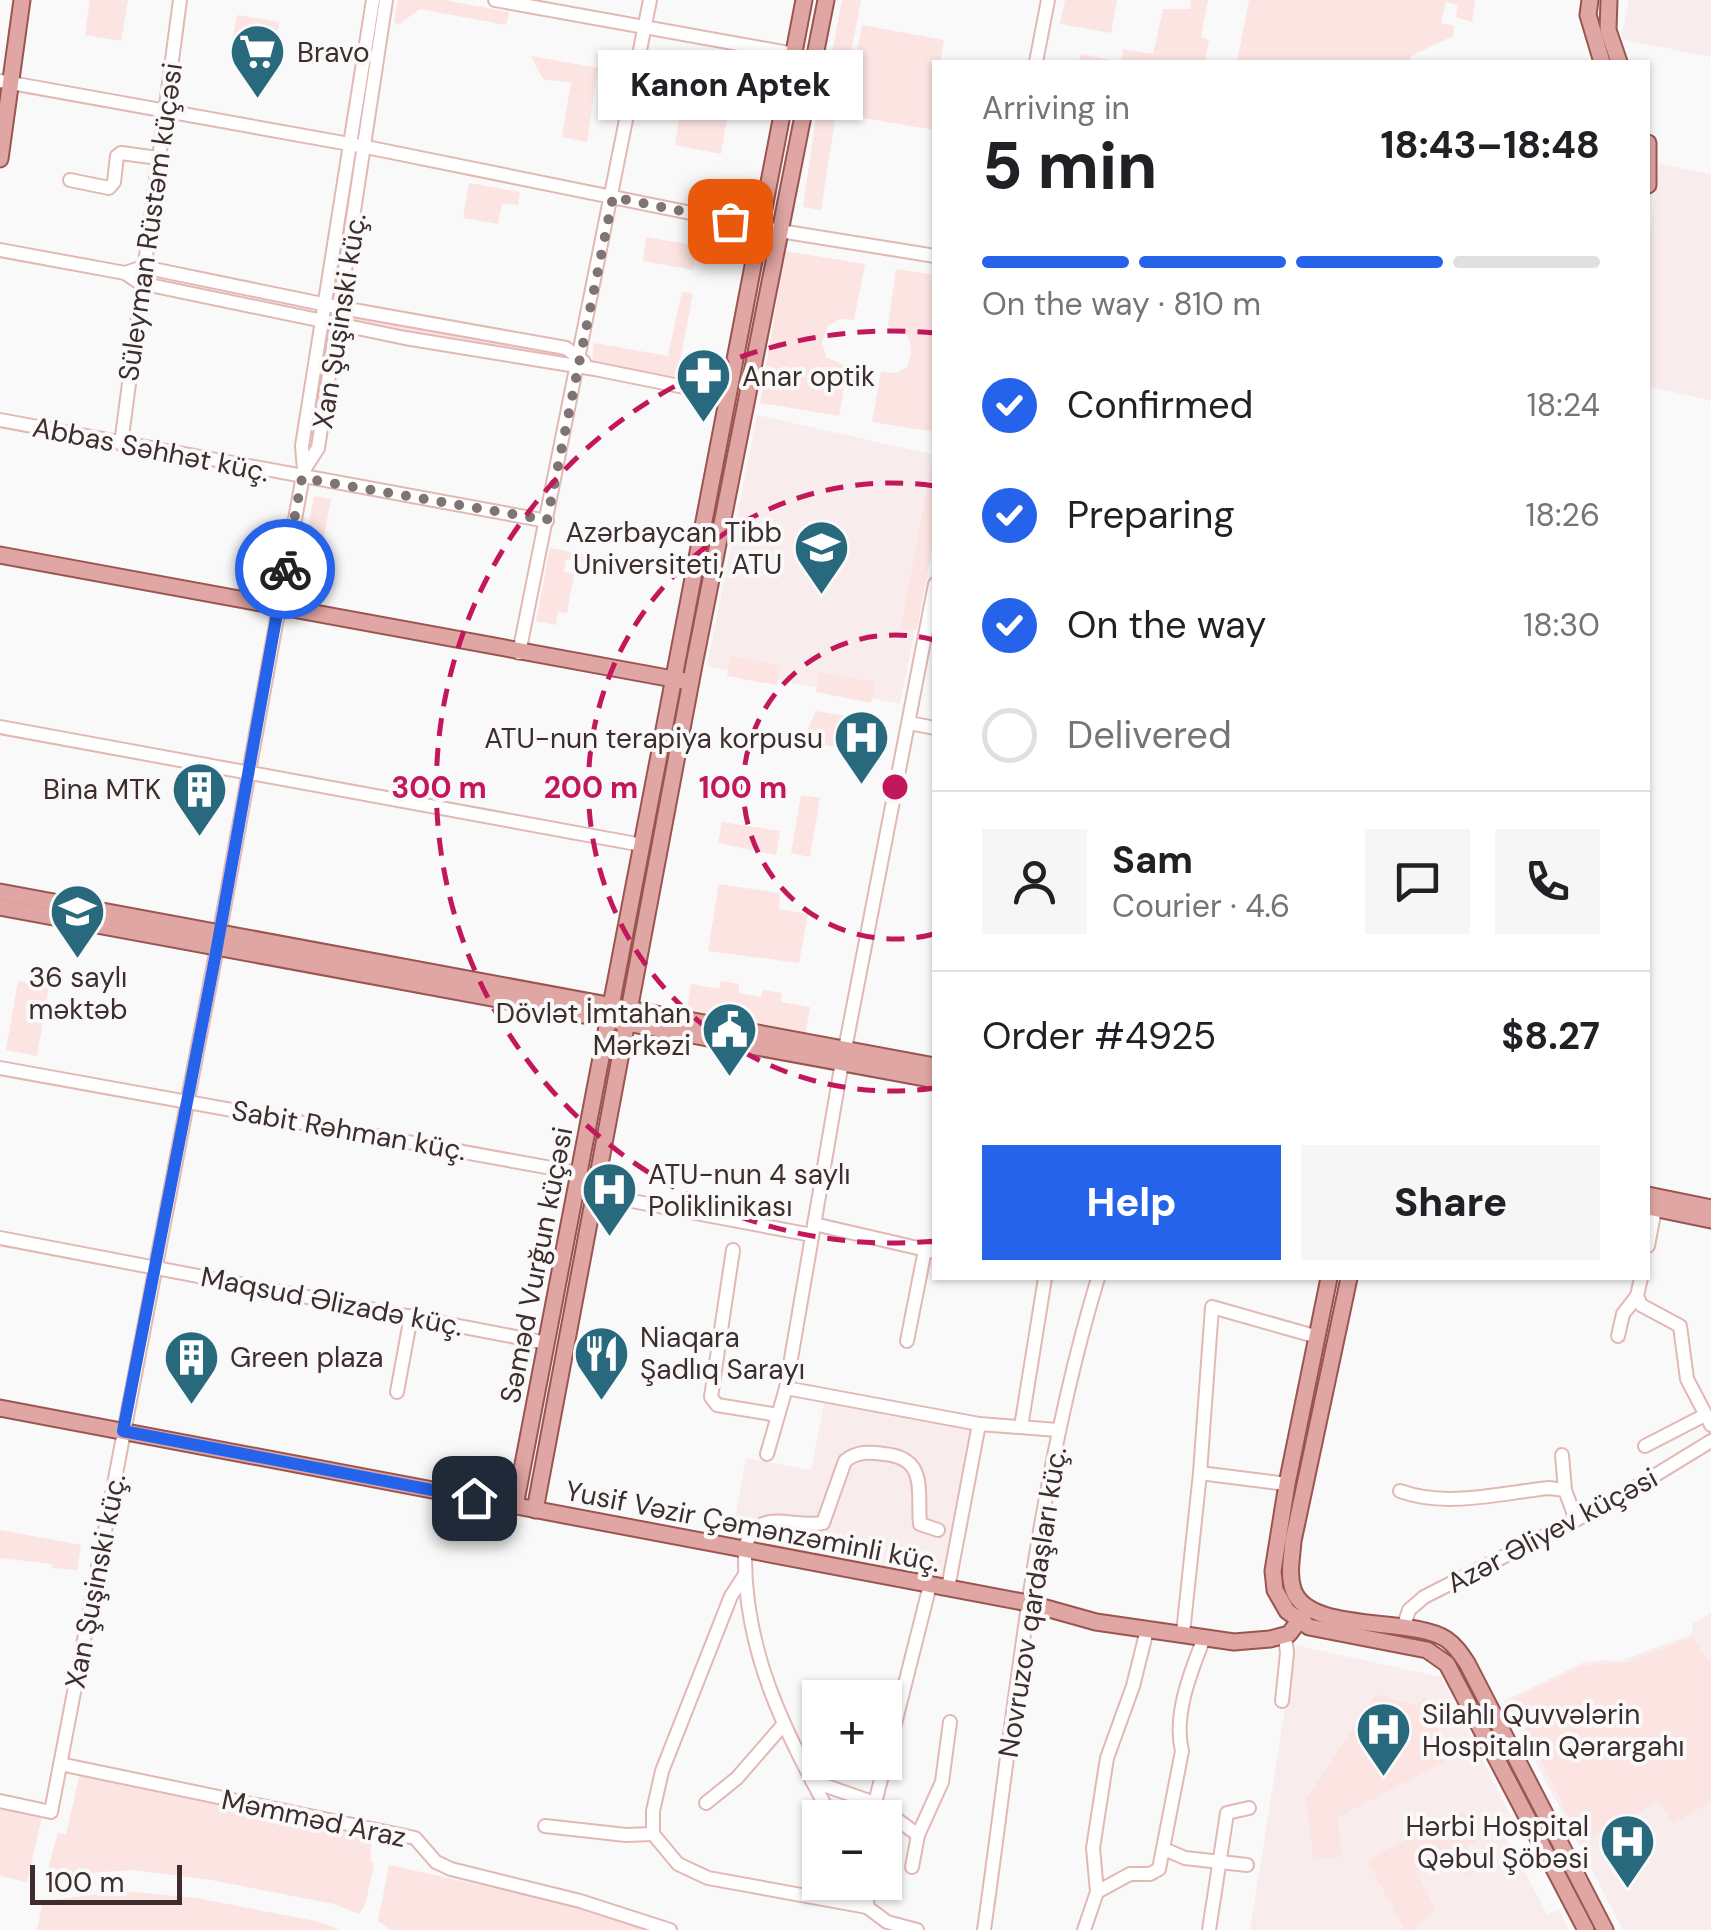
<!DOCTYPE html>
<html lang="en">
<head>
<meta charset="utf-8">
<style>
	:root { --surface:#fff; --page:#f6f6f6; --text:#202124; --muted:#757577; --line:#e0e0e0; --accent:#2563eb }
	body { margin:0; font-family:"DM Sans",sans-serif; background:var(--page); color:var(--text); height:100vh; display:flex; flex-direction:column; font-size:38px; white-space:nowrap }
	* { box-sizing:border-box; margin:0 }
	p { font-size:32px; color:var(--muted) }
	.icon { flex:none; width:55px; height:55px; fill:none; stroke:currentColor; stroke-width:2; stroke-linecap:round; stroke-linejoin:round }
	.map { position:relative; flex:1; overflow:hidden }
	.side { position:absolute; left:932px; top:60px; width:718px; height:1220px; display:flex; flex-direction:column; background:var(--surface); border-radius:0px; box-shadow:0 2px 8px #0004 }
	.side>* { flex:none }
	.controls { position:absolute; left:802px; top:1680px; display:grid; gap:20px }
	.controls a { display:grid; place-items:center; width:100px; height:100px; border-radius:0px; background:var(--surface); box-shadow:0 2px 8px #0004; font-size:50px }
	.scale { position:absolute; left:30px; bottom:25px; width:152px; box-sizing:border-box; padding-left:10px; border:5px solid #3e2d2c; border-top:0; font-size:28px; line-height:35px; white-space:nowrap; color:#3e2d2c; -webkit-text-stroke:8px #f9f9f9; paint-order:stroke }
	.pin { position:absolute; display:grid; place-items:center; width:85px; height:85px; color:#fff; margin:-42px; border-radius:20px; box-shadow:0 5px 15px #0006 }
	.courier { position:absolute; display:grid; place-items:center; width:100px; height:100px; margin:-50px; border:8px solid #2563eb; border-radius:50%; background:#fff; color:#222; box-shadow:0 2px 12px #0007 }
	.bubble { position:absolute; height:70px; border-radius:0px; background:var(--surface); box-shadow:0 2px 8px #0004; font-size:32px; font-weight:800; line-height:70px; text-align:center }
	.head em { font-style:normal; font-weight:800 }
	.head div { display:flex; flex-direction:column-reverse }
	.head { display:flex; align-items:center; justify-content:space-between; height:170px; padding:0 50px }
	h1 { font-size:65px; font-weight:800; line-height:75px }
	.bar { display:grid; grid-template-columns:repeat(4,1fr); gap:15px 10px; align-content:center; height:120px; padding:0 50px }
	.bar i { height:12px; border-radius:8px; background:var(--line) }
	.bar .active { background:var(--accent) }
	.bar p { grid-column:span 4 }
	.line { display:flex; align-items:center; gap:25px; padding:0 50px; border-top:2px solid var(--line) }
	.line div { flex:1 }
	.round { display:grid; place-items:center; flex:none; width:105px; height:105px; border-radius:0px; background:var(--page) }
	ol { padding:0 50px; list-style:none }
	li { display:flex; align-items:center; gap:30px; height:110px }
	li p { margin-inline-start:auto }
	li .icon { padding:10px; border-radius:50%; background:var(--accent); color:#fff; stroke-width:4 }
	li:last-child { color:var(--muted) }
	li i { width:55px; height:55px; border:5px solid var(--line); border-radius:50% }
	.cta { display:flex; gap:20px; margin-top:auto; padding:20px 50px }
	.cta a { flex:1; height:115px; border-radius:0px; background:var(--accent); color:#fff; font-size:40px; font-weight:800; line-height:115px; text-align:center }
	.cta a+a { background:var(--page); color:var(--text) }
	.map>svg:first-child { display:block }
	.built { fill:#f8edec }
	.green { fill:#fbe4e2 }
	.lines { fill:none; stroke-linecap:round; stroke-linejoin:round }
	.minor-casing { stroke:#e2b8b5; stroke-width:16 }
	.major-casing { stroke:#9a5551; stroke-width:19 }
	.minor { stroke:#fff; stroke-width:12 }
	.major { stroke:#e0a6a3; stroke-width:15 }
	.done { stroke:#7f7474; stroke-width:10; stroke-dasharray:0 18 }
	.route { stroke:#2563eb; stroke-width:12 }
	.ring { fill:none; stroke:#c2185b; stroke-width:5; stroke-dasharray:18 12 }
	.labels { text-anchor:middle; stroke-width:8; stroke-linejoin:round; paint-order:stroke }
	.poi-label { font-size:28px; fill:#3e2d2c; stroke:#f9f9f9; text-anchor:start }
	.street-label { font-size:28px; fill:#3e2d2c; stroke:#f9f9f9 }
	.centre { fill:#c2185b; stroke:#f9f9f9; stroke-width:5 }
	.ring-label { font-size:30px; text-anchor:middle; font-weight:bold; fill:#c2185b; stroke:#f9f9f9; stroke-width:8; stroke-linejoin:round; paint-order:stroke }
</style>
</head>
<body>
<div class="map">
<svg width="1711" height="1930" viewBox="0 0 1711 1930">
	<rect width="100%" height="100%" fill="#f9f9f9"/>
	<g class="built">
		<polygon points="1629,0 1711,0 1711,57 1621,39"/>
		<polygon points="1659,164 1711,174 1711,401 1648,386 1648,252"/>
		<polygon points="757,415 935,455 935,529 900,704 707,666"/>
		<polygon points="824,1403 974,1431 947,1580 731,1540 746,1458 811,1470"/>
		<polygon points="1711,1613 1711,1930 1623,1930 1504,1701 1586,1661 1623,1660 1692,1634 1693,1623"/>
		<polygon points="1295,1645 1441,1677 1512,1819 1501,1827 1547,1914 1559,1910 1569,1930 1250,1930"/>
	</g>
	<g class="green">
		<polygon points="90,0 128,0 121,41 85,35"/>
		<polygon points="398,0 444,0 509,12 506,25 420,9 398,25 394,21"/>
		<polygon points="842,0 861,0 846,78 828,74"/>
		<polygon points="1065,0 1117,0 1111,33 1060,24"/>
		<polygon points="1191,0 1208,0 1201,37 1209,40 1205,62 1079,62 1081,54 1121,62 1123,49 1153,54 1163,9 1190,9"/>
		<polygon points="1249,0 1475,0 1472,22 1456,17 1458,5 1446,2 1441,23 1454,26 1453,36 1411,56 1411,62 1237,62"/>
		<polygon points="237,15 279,22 272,67 229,59"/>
		<polygon points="862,25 944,40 940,62 935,62 935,130 846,115"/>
		<polygon points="531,56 598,68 587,142 562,137 571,83 543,79"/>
		<polygon points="684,84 731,94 721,154 675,145"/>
		<polygon points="818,104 837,106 821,210 803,207"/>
		<polygon points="469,183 520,192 518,205 502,203 498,224 463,218"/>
		<polygon points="646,237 699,246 693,270 643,261"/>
		<polygon points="765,245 769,246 688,658 685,658"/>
		<polygon points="785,251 865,264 854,320 839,319 828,326 822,342 826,357 847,367 839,416 760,403"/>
		<path d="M896,269L935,275V432L872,422L881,372L896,373L907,367C915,345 912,332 888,326Z"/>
		<polygon points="682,292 693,293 677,377 592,362 594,343 668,356"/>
		<polygon points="351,315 566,352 565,360 350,322"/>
		<polygon points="935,446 935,533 917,629 901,627"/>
		<polygon points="314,496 331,499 315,583 299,579"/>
		<polygon points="550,548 593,556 592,563 566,559 564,572 574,574 567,613 558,612 556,625 536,621"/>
		<polygon points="731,656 780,665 777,685 727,676"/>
		<polygon points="820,672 875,682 871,703 816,692"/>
		<polygon points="816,711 850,717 836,747 802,741"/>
		<polygon points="801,795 820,798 810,857 791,853"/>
		<polygon points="722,822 780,831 776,855 718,843"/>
		<polygon points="719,884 780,893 779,909 808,914 799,963 708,951"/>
		<polygon points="18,981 49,986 37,1056 6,1050"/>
		<polygon points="721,981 739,984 739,993 761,997 763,990 782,993 781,1002 810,1007 805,1036 686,1014 691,984 719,989"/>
		<polygon points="0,1530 81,1545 77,1570 53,1568 52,1564 0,1558"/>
		<polygon points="1693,1637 1711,1665 1711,1802 1673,1824 1659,1801 1581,1843 1513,1700 1583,1666 1629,1662"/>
		<polygon points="1376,1694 1417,1706 1424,1697 1437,1720 1444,1762 1338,1817 1342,1857 1313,1857 1306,1799"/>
		<polygon points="80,1774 373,1832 370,1860 374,1865 365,1905 359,1914 334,1904 211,1880 133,1870 87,1873 45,1880 58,1833 66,1834"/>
		<polygon points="0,1808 42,1817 27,1882 0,1876"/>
		<polygon points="1463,1811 1479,1840 1467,1847 1479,1870 1466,1876 1450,1849 1416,1871 1435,1909 1413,1930 1405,1930 1367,1860"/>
		<polygon points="389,1865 570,1905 650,1930 391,1930 378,1921"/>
		<polygon points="124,1891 196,1898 320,1922 340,1930 37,1930 43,1901"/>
	</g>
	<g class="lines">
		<defs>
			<g id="minor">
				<polyline points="495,0 794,54"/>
				<polyline points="1036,62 1048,0"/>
				<polyline points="0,81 366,147 780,231 935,256"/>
				<polyline points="70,180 109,188 114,182 117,156 121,153 158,158"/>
				<polyline points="0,250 125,273 140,283 405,338 595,369 729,396"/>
				<polyline points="125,273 143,267 342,308 566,348 584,362"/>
				<polyline points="0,420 547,521"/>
				<polyline points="121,444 180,0"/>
				<polyline points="304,470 302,446 373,0"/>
				<polyline points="519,653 650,0"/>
				<polyline points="909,723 935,728"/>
				<polyline points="0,727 642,845"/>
				<polyline points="845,1049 935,584"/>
				<polyline points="0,1068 579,1173"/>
				<polyline points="595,1194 812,1235"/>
				<polyline points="814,1224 935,1252"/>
				<polyline points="0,1238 547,1343"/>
				<polyline points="1648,1246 1655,1209"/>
				<polyline points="733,1250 711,1397 717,1405 778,1415"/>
				<polyline points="1641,1278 1637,1296 1641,1305 1680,1326 1687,1379 1711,1425"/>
				<polyline points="1618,1336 1623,1314 1637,1296"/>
				<polyline points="907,1341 925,1250"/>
				<polyline points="786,1388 979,1424 1058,1430"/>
				<polyline points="397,1392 411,1316"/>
				<polyline points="1021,1427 1045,1278"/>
				<polyline points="1645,1446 1705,1415"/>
				<polyline points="767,1454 786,1388 842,1062"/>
				<polyline points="1562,1455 1565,1490"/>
				<polyline points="1200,1473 1287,1484"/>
				<path d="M1400,1491C1446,1508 1501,1493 1549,1488L1565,1490L1576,1520"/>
				<path d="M744,1550C758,1504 790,1529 823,1523L845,1461C857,1451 870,1452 884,1454C928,1458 917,1491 920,1524L938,1530"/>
				<path d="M745,1550C743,1652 785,1731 832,1818"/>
				<polyline points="744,1576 731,1596 662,1771 653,1811 653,1834 678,1864 708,1878 867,1907 887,1922 917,1930"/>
				<polyline points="948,1588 979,1424"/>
				<polyline points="1403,1628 1409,1610 1424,1597 1613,1501 1711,1441"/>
				<polyline points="1183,1633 1200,1473 1212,1307 1318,1337"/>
				<polyline points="1282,1701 1287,1653 1285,1636"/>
				<polyline points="60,1764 415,1838 436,1862 451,1869 580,1901 670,1930"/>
				<polyline points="812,1781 875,1803 918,1835 942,1782 950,1722"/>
				<polyline points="0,1801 51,1812 215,958 304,470 318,448 386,0"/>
				<polyline points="706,1803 737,1778 783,1725"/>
				<polyline points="875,1803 930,1585"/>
				<polyline points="545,1826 626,1835 653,1834"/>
				<polyline points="1164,1849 1185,1858 1247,1865"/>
				<polyline points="912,1867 918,1835"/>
				<path d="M1097,1892L1130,1874H1150L1159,1869L1182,1751C1173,1715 1191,1671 1204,1638"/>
				<polyline points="867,1907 868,1882"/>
				<path d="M984,1930C1015,1712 1034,1489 1098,1278"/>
				<polyline points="1084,1930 1097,1892 1093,1848 1107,1758 1133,1686 1147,1630"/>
				<polyline points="1209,1930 1227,1813 1249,1808"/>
			</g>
			<g id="major">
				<polyline points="1590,0 1588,15 1602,62"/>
				<polyline points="1609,0 1608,30 1619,62"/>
				<polyline points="1648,143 1648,185"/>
				<polyline points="0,159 22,0"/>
				<polyline points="0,555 684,681"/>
				<polyline points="0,892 935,1066"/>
				<polyline points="0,907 935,1080"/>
				<polyline points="1648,1195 1711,1208"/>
				<polyline points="1648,1207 1711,1220"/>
				<polyline points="1329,1278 1287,1484 1273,1571 1275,1590 1287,1611 1309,1627 1427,1650 1447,1664 1586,1930"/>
				<path d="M1349,1278L1293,1541C1292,1557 1288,1574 1293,1589C1307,1634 1410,1616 1446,1639C1455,1645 1461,1654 1467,1663L1605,1930"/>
				<polyline points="0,1408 1028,1603 1096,1622 1234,1642 1270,1639 1289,1634 1308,1609"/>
				<polyline points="515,1506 804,0"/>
				<polyline points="535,1510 694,665 826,0"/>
			</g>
		</defs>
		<use href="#minor" class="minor-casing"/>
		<use href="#major" class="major-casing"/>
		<use href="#minor" class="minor"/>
		<use href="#major" class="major"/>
	</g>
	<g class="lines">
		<polyline class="done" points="285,569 302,478 547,520 613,197 730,221"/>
		<polyline class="route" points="285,569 215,958 123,1431 474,1498"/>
	</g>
	<g class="ring">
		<path d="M934 934A152 152 0 1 1 934 640"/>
		<path d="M935 1088A304 304 0 1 1 935 486"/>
		<path d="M935 1241A456 456 0 1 1 935 333"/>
	</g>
	<defs>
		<symbol id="supermarket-pin" viewBox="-11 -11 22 30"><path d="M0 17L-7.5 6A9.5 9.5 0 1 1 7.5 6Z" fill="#28697d" stroke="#f9f9f9"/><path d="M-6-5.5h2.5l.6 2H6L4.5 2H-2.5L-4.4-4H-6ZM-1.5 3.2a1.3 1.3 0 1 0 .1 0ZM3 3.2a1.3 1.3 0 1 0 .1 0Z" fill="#fff"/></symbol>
		<symbol id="pharmacy-pin" viewBox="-11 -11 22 30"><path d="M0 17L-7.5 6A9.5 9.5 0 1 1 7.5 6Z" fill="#28697d" stroke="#f9f9f9"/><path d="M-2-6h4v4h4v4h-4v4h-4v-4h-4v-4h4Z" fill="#fff"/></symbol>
		<symbol id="university-pin" viewBox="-11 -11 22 30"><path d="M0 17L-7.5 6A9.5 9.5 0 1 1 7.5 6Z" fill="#28697d" stroke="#f9f9f9"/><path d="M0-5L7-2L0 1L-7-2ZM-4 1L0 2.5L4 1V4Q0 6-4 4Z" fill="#fff"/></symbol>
		<symbol id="hospital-pin" viewBox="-11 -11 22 30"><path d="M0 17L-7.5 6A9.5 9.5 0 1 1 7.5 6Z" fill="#28697d" stroke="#f9f9f9"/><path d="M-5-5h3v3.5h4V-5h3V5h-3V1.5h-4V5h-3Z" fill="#fff"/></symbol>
		<symbol id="building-pin" viewBox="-11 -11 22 30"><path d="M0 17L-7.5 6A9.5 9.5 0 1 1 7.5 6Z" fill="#28697d" stroke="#f9f9f9"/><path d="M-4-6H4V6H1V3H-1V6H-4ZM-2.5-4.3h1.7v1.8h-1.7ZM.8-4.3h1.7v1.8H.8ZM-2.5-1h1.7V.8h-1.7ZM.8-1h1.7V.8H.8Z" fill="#fff"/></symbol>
		<symbol id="school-pin" viewBox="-11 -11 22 30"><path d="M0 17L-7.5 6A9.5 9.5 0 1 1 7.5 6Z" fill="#28697d" stroke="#f9f9f9"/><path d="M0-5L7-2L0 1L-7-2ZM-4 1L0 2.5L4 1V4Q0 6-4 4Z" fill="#fff"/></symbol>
		<symbol id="civic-pin" viewBox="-11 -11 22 30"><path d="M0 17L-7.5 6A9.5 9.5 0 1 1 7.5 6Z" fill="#28697d" stroke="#f9f9f9"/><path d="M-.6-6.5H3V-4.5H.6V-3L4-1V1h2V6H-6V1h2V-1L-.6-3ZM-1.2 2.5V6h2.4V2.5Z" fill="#fff"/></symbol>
		<symbol id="restaurant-pin" viewBox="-11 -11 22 30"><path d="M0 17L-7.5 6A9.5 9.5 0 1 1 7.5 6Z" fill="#28697d" stroke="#f9f9f9"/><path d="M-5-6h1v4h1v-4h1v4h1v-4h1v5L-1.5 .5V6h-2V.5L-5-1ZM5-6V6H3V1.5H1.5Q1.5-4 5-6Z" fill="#fff"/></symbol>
	</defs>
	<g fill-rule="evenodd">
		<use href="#supermarket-pin" x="226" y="20" width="63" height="86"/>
		<use href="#pharmacy-pin" x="672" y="344" width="63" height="86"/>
		<use href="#university-pin" x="790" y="516" width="63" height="86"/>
		<use href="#hospital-pin" x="830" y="706" width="63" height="86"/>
		<use href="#building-pin" x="168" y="758" width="63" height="86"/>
		<use href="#school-pin" x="46" y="880" width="63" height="86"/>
		<use href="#civic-pin" x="698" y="998" width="63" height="86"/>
		<use href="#hospital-pin" x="578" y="1158" width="63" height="86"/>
		<use href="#restaurant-pin" x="570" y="1322" width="63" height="86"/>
		<use href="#building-pin" x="160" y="1326" width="63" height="86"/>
		<use href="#hospital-pin" x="1352" y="1698" width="63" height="86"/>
		<use href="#hospital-pin" x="1596" y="1810" width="63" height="86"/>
	</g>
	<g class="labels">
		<g class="poi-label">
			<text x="297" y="62">Bravo</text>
			<text x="742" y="386">Anar optik</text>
			<text x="782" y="542" text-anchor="end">Azərbaycan Tibb<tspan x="782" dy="32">Universiteti, ATU</tspan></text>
			<text x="823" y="748" text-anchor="end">ATU-nun terapiya korpusu</text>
			<text x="161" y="799" text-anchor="end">Bina MTK</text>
			<text x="78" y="987" text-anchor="middle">36 saylı<tspan x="78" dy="32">məktəb</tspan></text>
			<text x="691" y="1023" text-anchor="end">Dövlət İmtahan<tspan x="691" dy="32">Mərkəzi</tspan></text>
			<text x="648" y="1184">ATU-nun 4 saylı<tspan x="648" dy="32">Poliklinikası</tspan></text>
			<text x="640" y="1347">Niaqara<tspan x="640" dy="32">Şadlıq Sarayı</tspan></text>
			<text x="230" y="1367">Green plaza</text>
			<text x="1422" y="1724">Silahlı Quvvələrin<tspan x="1422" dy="32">Hospitalın Qərargahı</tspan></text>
			<text x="1589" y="1836" text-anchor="end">Hərbi Hospital<tspan x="1589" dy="32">Qəbul Şöbəsi</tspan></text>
		</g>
		<g class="street-label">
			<text transform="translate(150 222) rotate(-82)" y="10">Süleyman Rüstəm küçəsi</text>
			<text transform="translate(339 321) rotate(-81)" y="10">Xan Şuşinski küç.</text>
			<text transform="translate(151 449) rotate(11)" y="10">Abbas Səhhət küç.</text>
			<text transform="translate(349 1130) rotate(10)" y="10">Sabit Rəhman küç.</text>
			<text transform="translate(536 1265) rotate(-79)" y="10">Səməd Vurğun küçəsi</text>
			<text transform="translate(332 1301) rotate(11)" y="10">Maqsud Əlizadə küç.</text>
			<text transform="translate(753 1526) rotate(11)" y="10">Yusif Vəzir Çəmənzəminli küç.</text>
			<text transform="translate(1552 1530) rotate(-28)" y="10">Azər Əliyev küçəsi</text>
			<text transform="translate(95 1581) rotate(-79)" y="10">Xan Şuşinski küç.</text>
			<text transform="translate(1032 1602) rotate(-81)" y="10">Novruzov qardaşları küç.</text>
			<text transform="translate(314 1818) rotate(12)" y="10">Məmməd Araz</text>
		</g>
	</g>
	<circle cx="895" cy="787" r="15" class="centre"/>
	<g class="ring-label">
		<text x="439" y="798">300 m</text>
		<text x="591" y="798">200 m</text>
		<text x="743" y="798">100 m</text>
	</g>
</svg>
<div class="controls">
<a>+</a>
<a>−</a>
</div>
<div class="scale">100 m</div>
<div class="pin" style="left:730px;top:221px;background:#ea580c"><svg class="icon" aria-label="bag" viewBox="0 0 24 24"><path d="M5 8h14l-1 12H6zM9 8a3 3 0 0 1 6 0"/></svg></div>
<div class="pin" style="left:474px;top:1498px;background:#1f2937"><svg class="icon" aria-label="home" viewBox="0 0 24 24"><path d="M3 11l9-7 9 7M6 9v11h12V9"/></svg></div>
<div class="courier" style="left:285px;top:569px"><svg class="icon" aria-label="bike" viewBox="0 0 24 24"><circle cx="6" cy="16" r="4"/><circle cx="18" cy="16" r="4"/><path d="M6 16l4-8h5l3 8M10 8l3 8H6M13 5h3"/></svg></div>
<div class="bubble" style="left:598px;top:50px;width:265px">Kanon Aptek</div>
<section class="side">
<div class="head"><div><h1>5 min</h1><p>Arriving in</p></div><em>18:43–18:48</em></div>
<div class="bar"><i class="active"></i><i class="active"></i><i class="active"></i><i></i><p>On the way · 810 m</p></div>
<ol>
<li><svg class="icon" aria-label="check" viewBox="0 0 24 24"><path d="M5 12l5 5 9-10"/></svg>Confirmed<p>18:24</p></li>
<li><svg class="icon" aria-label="check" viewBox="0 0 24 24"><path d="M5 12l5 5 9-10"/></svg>Preparing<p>18:26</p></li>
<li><svg class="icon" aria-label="check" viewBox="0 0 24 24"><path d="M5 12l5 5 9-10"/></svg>On the way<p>18:30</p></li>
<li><i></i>Delivered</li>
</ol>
<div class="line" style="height:180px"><a class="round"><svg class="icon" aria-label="person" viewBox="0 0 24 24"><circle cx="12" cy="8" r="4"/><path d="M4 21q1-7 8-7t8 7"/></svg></a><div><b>Sam</b><p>Courier · 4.6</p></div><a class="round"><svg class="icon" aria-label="chat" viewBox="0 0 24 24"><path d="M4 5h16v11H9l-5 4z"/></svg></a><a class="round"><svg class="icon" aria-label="phone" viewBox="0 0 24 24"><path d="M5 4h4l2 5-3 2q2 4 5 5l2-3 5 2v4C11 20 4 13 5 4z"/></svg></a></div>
<div class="line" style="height:130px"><div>Order #4925</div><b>$8.27</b></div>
<div class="cta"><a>Help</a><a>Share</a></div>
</section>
</div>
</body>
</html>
